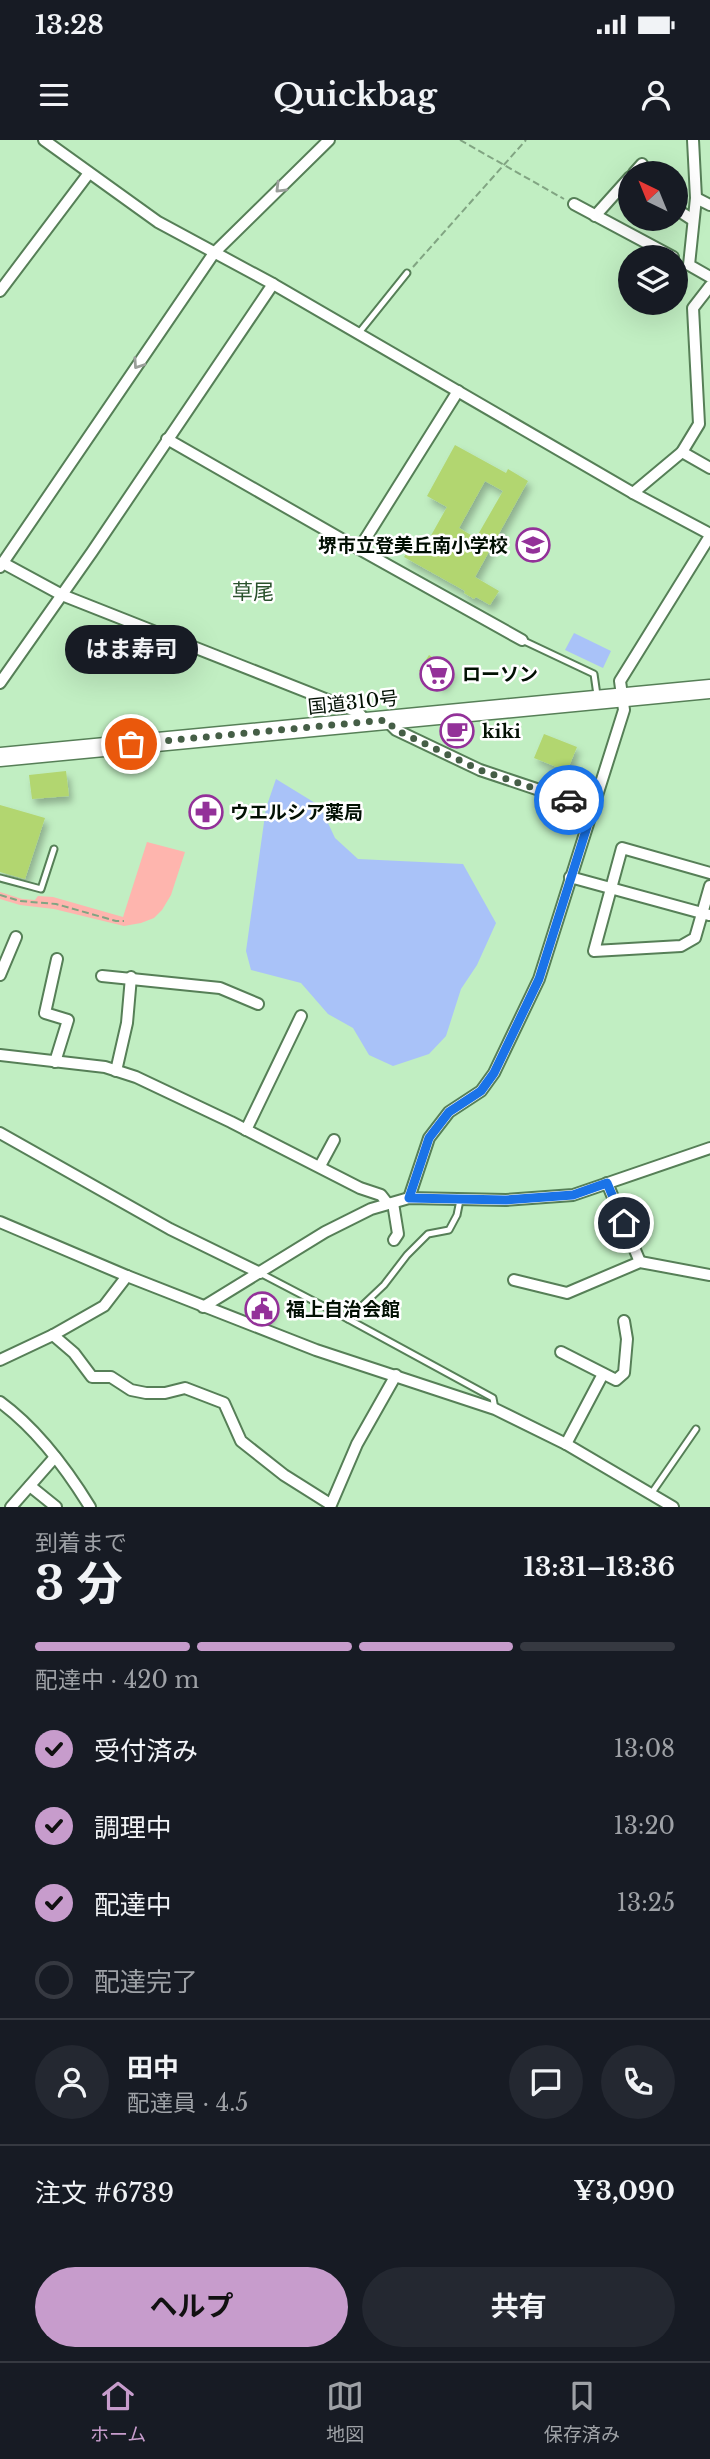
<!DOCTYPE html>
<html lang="ja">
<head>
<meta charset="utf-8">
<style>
	:root { --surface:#171b24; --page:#242831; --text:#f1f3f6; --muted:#9ea1a6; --line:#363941; --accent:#c79ccc }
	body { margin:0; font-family:"Libre Baskerville","Noto Sans JP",serif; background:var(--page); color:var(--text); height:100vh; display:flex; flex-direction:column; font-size:26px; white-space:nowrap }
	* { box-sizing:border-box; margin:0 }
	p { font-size:23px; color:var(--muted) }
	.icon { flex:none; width:38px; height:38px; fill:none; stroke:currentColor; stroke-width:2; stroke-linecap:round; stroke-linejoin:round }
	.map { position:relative; height:1367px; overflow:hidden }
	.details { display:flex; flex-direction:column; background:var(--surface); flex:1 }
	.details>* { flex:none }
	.needle { width:46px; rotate:317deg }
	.controls { position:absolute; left:618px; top:21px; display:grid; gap:14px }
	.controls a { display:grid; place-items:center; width:70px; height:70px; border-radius:50%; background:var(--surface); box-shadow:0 7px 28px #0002; font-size:35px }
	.pin { position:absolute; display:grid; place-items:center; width:60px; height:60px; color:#fff; margin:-30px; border:4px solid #fff; border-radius:50%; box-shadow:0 2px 7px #0007 }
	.courier { position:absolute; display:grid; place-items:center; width:70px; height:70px; margin:-35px; border:5px solid #1a73e8; border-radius:50%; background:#fff; color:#222; box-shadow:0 2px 9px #0007 }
	.bubble { position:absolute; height:49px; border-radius:24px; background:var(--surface); box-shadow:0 7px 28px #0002; font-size:23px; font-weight:700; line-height:49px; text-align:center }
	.head em { font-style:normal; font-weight:700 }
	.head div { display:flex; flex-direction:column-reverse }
	.head { display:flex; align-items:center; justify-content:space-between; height:119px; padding:0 35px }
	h1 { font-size:46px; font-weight:700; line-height:52px }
	.bar { display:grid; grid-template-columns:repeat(4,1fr); gap:10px 7px; align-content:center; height:84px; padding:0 35px }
	.bar i { height:9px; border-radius:5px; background:var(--line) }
	.bar .active { background:var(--accent) }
	.bar p { grid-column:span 4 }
	.line { display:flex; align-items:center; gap:18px; padding:0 35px; border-top:2px solid var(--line) }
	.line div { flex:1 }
	.round { display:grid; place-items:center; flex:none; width:74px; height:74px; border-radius:37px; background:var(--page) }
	ol { padding:0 35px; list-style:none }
	li { display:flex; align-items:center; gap:21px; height:77px }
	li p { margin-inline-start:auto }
	li .icon { padding:7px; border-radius:50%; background:var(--accent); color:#111; stroke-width:4 }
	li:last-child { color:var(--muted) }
	li i { width:38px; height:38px; border:4px solid var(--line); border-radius:50% }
	.action { display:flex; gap:14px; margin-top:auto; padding:14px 35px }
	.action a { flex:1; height:80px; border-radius:42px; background:var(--accent); color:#111; font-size:28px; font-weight:700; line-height:80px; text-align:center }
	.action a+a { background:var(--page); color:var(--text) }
	.status { display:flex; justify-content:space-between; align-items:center; height:49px; padding:0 35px; background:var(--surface); direction:ltr }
	.status svg { height:19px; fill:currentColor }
	header { display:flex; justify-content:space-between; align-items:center; height:91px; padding:0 35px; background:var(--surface); font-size:32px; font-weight:700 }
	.tab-bar { display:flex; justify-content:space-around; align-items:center; height:98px; border-top:2px solid var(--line); background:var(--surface); font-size:19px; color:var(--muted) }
	.tab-bar a { display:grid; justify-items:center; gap:4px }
	.tab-bar .active { color:var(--accent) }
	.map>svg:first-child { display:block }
	.green { fill:#feb5ae }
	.water { fill:#a9c2f8 }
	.building { fill:#b2d670; fill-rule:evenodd; filter:url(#shadow) }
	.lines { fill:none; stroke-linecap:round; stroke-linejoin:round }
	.service-casing { stroke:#567f57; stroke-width:9 }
	.minor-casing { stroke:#567f57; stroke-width:14 }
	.trunk-casing { stroke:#567f57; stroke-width:21 }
	.path { stroke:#81a482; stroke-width:2; stroke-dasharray:7 3.5; stroke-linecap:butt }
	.service { stroke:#fff; stroke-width:5 }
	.minor { stroke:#fff; stroke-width:10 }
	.trunk { stroke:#fff; stroke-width:18 }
	.oneway { stroke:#9a9f9a }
	.done { stroke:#455e46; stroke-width:7; stroke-dasharray:0 12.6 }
	.route { stroke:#1a73e8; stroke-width:9 }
	.labels { text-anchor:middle; stroke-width:5; stroke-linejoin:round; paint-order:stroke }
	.poi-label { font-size:19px; font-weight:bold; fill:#021003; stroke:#fff; text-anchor:start }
	.street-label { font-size:19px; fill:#021003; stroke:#fff }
	.neighbourhood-label { font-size:21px; fill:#29512c; stroke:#fff }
</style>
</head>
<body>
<div class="status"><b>13:28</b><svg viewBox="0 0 49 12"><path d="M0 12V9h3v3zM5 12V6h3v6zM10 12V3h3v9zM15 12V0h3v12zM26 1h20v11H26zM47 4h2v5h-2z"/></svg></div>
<header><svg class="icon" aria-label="menu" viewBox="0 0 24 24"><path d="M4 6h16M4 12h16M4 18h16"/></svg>Quickbag<svg class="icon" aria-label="person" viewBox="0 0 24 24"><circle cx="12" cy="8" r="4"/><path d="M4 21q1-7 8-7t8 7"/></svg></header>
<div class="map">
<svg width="710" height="1367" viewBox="0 0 710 1367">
	<defs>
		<filter id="shadow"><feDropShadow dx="3.5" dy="6" stdDeviation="3.5" flood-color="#0004"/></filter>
	</defs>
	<rect width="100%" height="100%" fill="#c1eec2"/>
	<polygon class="green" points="147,702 185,712 171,755 162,770 154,778 141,783 124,786 54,769 20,765 0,759 0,752 22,759 35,760 38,756 53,757 123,777"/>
	<g class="water">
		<polygon points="574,493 611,511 603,528 565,510"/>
		<polygon points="276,639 320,666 335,698 358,719 463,724 496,783 477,825 461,849 446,896 429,914 393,926 369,915 353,888 328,874 301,843 251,830 246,811 266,668"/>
	</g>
	<g class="building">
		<path d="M455,305L506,333L508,329L528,341L475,437L499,451L490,465L476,457L474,459L464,453L465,451L404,417L413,402L424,408L447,367L427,356ZM485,341L503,351L476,398L459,388Z"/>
		<polygon points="429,515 453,531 443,547 419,531"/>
		<polygon points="544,594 577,607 567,631 534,618"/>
		<polygon points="66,631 69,656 32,659 29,635"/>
		<polygon points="0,665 45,678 25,739 0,732"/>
		<polygon points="256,1156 275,1165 267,1182 248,1172"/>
	</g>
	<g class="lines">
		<defs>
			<g id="service">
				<polyline points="358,194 407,133"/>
				<polyline points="522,500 594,534 597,555"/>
				<polyline points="0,738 41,749 54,709"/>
				<polyline points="260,1133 348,1179 384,1145 407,1115 428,1094 449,1090 457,1075 460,1060"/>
				<polyline points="348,1179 493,1258 495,1269"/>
				<polyline points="651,1354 696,1289"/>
			</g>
			<g id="minor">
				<polyline points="44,0 158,82 273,144 633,353 710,394"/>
				<polyline points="693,0 696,58 689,125 710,137"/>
				<polyline points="634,33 642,24"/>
				<polyline points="696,58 710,65"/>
				<polyline points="574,64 673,117"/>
				<polyline points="676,69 693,80"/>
				<polyline points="595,76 630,37"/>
				<polyline points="0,151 89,33"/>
				<polyline points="458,251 359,409 522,500"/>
				<polyline points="167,299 359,409"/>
				<polyline points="682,312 710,328"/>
				<polyline points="633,353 682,312 699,284 693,168 710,146"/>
				<polyline points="3,423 62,455 358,572 367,582"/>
				<polyline points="0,427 214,113 329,0"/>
				<polyline points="0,543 92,412 273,144"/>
				<polyline points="386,580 396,590 480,630 593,668"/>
				<polyline points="710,733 622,708 594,811 681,806 695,798 710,746"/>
				<polyline points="570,737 709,775"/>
				<polyline points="0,835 16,797"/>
				<polyline points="102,836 220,848 258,864"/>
				<polyline points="0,915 105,927 136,937 231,982 360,1048 381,1055 388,1064"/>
				<polyline points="55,922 68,880 45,873 57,819"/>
				<polyline points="116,931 127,883 131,837"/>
				<polyline points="246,990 301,876"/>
				<polyline points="0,993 170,1089 260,1133"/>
				<polyline points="320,1026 334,1000"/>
				<polyline points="607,1043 640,1122"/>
				<polyline points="409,1058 429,998 449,972 481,951 494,933 539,839 624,570 620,541 710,396"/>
				<polyline points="393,1063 398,1094 394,1100"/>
				<polyline points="0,1082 127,1136 316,1210 495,1269 566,1304 673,1367"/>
				<polyline points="514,1140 567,1153 640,1122 710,1135"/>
				<polyline points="203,1167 325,1092 371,1069 409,1058 506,1060 573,1055 710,1008"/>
				<polyline points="53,1195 74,1213 92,1237 111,1237 131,1250 146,1253 165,1253 185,1248 224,1263 241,1301 284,1335 330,1364"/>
				<polyline points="561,1212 616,1240 624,1233 627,1199 624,1181"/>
				<polyline points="0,1220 53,1195 104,1166 127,1136"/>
				<path d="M0,1262C37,1289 66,1328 90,1367"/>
				<polyline points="566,1304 603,1234"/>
				<polyline points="30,1346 56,1367"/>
				<polyline points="11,1367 55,1317"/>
				<polyline points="330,1367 357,1304 396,1235"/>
			</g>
			<polyline id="trunk" points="0,617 710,549"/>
		</defs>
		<use href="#service" class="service-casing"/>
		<use href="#minor" class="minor-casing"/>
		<use href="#trunk" class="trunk-casing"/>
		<g class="path">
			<polyline points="460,0 564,59"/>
			<polyline points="413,127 526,0"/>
			<polyline points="0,755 20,761 56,764 116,781 124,781"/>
		</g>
		<use href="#service" class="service"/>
		<use href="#minor" class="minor"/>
		<use href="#trunk" class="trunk"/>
	</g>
	<defs><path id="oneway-chevron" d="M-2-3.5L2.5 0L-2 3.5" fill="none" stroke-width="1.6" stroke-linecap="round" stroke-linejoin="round" transform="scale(1.75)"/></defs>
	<g class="oneway">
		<use href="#oneway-chevron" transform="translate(280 48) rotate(135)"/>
		<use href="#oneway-chevron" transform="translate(138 224) rotate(124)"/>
	</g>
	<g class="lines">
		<polyline class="done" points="131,604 386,580 396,590 480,630 569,660"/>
		<polyline class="route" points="569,660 593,668 539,839 494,933 481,951 449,972 429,998 409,1058 506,1060 573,1055 607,1043 624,1083"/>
	</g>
	<defs>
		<symbol id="school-ring" viewBox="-11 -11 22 22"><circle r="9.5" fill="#fff" stroke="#933199" stroke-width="1.5"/><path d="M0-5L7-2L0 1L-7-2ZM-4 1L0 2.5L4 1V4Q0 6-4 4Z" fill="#933199"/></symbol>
		<symbol id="supermarket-ring" viewBox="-11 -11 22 22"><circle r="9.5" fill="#fff" stroke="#933199" stroke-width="1.5"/><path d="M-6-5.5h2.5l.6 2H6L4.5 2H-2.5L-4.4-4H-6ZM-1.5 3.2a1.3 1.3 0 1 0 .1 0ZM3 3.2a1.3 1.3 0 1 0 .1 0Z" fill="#933199"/></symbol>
		<symbol id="cafe-ring" viewBox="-11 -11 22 22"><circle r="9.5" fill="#fff" stroke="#933199" stroke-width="1.5"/><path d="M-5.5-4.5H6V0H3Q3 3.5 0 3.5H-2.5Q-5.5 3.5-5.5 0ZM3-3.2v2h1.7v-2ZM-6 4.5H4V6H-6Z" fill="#933199"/></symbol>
		<symbol id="pharmacy-ring" viewBox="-11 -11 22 22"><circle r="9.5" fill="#fff" stroke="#933199" stroke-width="1.5"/><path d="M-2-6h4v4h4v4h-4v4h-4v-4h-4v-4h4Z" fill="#933199"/></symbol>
		<symbol id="civic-ring" viewBox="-11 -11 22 22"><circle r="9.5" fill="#fff" stroke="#933199" stroke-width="1.5"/><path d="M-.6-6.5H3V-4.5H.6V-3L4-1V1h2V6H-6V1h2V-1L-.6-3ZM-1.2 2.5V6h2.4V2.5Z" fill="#933199"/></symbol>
	</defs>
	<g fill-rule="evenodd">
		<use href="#school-ring" x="514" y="386" width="38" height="38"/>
		<use href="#supermarket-ring" x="418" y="515" width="38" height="38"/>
		<use href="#cafe-ring" x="438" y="572" width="38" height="38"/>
		<use href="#pharmacy-ring" x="187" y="653" width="38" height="38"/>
		<use href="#civic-ring" x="243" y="1150" width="38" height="38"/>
	</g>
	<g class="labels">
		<g class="poi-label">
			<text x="508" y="412" text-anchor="end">堺市立登美丘南小学校</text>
			<text x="462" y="541">ローソン</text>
			<text x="482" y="598">kiki</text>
			<text x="230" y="679">ウエルシア薬局</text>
			<text x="286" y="1176">福上自治会館</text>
		</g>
		<g class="street-label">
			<text transform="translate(353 562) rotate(-6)" y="7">国道310号</text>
		</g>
		<g class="neighbourhood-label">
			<text x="253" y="459">草尾</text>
		</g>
	</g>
</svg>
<div class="controls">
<a><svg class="needle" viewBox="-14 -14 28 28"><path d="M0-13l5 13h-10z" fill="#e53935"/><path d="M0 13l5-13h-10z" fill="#9ea1a6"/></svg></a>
<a><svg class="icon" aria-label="layers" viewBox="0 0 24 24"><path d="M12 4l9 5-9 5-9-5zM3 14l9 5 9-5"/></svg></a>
</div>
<div class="pin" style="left:131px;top:604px;background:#ea580c"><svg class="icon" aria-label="bag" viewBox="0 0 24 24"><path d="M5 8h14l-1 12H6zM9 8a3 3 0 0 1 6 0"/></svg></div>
<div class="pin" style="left:624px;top:1083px;background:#1f2937"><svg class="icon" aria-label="home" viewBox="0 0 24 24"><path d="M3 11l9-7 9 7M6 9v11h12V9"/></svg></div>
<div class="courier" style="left:569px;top:660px"><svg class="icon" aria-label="car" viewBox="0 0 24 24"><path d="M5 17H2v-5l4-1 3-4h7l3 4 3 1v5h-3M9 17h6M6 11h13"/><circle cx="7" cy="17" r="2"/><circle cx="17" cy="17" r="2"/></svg></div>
<div class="bubble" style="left:65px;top:485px;width:133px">はま寿司</div>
</div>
<section class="details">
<div class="head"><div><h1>3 分</h1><p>到着まで</p></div><em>13:31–13:36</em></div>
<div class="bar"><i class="active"></i><i class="active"></i><i class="active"></i><i></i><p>配達中 · 420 m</p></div>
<ol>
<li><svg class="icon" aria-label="check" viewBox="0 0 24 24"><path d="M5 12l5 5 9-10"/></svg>受付済み<p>13:08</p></li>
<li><svg class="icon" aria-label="check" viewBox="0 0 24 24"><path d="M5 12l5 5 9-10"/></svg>調理中<p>13:20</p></li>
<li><svg class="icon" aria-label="check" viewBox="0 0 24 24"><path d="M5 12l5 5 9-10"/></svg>配達中<p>13:25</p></li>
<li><i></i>配達完了</li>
</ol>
<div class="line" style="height:126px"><a class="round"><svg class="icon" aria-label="person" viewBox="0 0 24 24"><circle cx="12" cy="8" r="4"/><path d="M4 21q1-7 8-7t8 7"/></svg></a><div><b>田中</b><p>配達員 · 4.5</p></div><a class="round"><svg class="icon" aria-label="chat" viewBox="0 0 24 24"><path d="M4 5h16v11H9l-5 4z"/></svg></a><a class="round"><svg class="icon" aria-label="phone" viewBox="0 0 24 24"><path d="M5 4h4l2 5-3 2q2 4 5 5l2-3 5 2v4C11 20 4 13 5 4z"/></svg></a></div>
<div class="line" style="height:91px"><div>注文 #6739</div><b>¥3,090</b></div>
<div class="action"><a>ヘルプ</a><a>共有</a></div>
</section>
<nav class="tab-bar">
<a class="active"><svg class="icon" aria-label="home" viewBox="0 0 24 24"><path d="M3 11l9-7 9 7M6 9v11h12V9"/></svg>ホーム</a>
<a><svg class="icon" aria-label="map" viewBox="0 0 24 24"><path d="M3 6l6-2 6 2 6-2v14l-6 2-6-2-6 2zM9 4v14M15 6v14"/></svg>地図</a>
<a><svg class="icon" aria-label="saved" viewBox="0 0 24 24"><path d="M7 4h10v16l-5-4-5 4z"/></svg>保存済み</a>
</nav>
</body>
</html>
